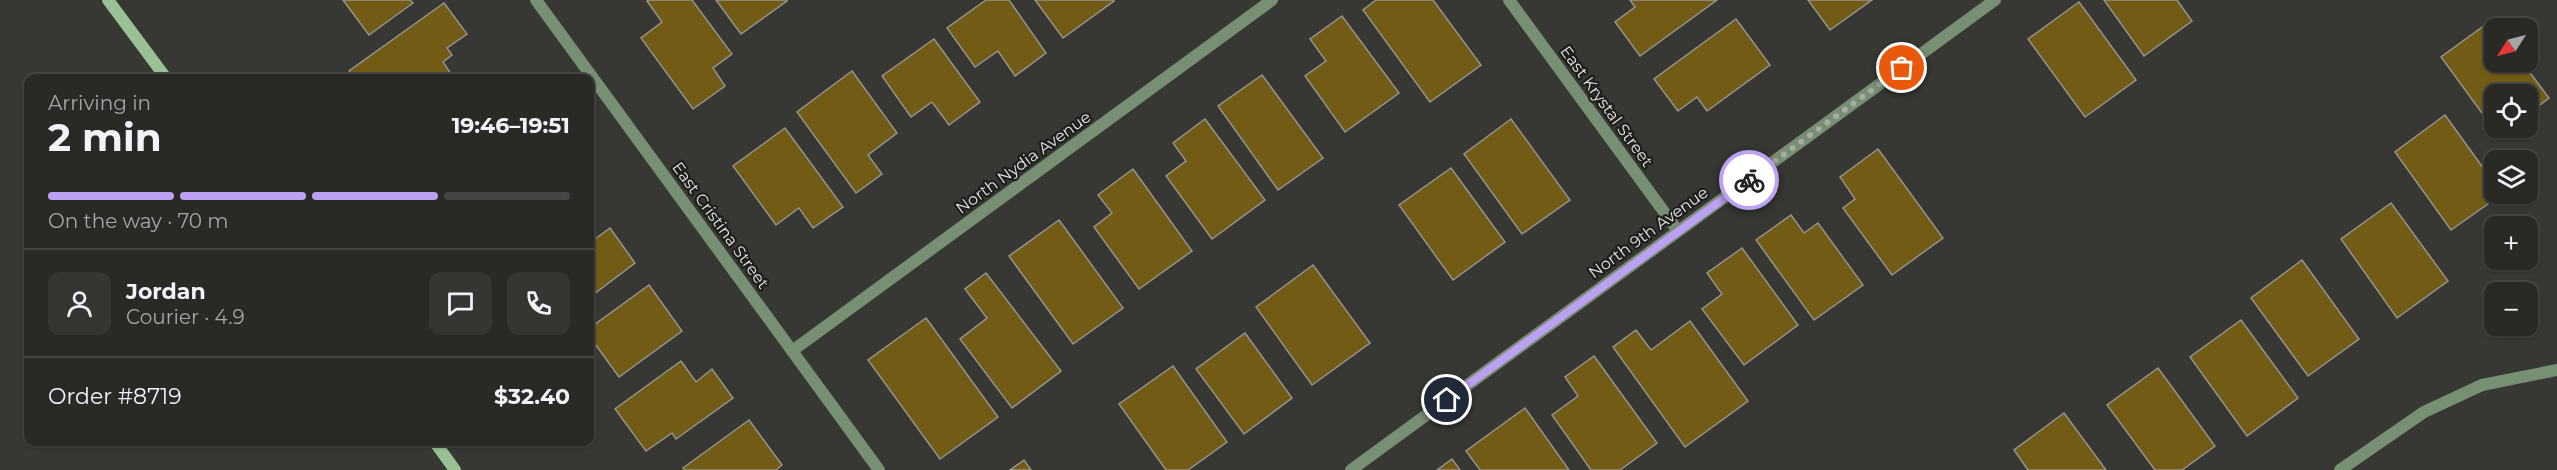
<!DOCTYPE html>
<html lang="en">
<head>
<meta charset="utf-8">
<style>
	:root { --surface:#292a26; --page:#353632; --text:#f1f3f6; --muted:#a5a7a7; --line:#454643; --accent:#bca0f2 }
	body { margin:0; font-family:Montserrat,sans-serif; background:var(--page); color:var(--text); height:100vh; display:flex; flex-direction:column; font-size:22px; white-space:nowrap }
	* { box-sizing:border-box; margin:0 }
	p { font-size:20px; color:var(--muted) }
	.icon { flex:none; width:33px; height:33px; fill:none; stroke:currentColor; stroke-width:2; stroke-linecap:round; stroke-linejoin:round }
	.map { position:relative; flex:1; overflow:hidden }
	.details { position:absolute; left:24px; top:74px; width:570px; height:372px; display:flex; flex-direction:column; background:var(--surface); border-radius:12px; box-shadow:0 2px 4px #0004,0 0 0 2px var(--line) }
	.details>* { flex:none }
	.needle { width:39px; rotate:234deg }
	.controls { position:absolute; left:2484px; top:18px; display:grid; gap:12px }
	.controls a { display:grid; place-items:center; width:54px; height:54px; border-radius:12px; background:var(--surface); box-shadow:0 2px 4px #0004,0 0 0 2px var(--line); font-size:30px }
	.pin { position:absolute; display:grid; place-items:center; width:51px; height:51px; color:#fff; margin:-26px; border:3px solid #fff; border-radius:50%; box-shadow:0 2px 6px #0007 }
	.courier { position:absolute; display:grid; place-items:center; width:60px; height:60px; margin:-30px; border:4px solid #bca0f2; border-radius:50%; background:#fff; color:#222; box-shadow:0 2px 8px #0007 }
	.headline em { font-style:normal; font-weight:700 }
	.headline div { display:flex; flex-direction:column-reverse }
	.headline { display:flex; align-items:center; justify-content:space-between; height:102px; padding:0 24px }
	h1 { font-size:39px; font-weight:700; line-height:45px }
	.bar { display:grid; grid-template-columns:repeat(4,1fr); gap:9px 6px; align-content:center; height:72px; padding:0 24px }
	.bar i { height:8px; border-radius:4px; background:var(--line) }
	.bar .current { background:var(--accent) }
	.bar p { grid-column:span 4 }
	.line { display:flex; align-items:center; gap:15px; padding:0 24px; border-top:2px solid var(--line) }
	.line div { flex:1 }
	.round { display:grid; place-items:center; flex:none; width:63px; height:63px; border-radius:12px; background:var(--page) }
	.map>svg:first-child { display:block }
	.building { fill:#715b15; stroke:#95938e; stroke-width:1.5 }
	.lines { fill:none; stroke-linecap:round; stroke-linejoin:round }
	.minor { stroke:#778f73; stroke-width:12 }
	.secondary { stroke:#9ac194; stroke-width:12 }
	.done { stroke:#a9aaa6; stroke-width:6; stroke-dasharray:0 10.8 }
	.route { stroke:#bca0f2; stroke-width:8 }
	.labels { text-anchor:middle; stroke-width:4.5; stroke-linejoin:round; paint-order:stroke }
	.street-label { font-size:16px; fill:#e6e7e4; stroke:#1e1f1d }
</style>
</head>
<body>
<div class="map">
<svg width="2557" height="470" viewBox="0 0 2557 470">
	<rect width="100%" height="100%" fill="#373833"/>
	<g class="building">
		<polygon points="343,0 410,0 413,3 369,35"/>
		<polygon points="649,0 692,0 732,54 713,68 725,86 693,109 641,38 662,22 647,1"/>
		<polygon points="716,0 787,0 787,1 741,34"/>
		<polygon points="986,0 1009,0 1046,53 1015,76 998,51 975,67 947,28"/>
		<polygon points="1035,0 1114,0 1114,1 1063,38"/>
		<polygon points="1376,0 1433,0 1481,65 1430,102 1363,10"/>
		<polygon points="1630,0 1717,0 1640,56 1615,22 1635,7"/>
		<polygon points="1808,0 1872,0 1830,30"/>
		<polygon points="2104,0 2177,0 2192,21 2144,56"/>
		<polygon points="2079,2 2136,80 2085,117 2028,39"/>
		<polygon points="444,3 467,34 447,48 452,55 443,62 451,74 446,78 355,78 349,71"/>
		<polygon points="1342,16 1399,93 1345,132 1305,76 1326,61 1310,39"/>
		<polygon points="1736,19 1770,65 1707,111 1697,97 1678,111 1654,79"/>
		<polygon points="2492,20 2498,28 2494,28 2494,62 2522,62 2549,98 2528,114 2528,94 2494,94 2494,128 2508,128 2498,135 2441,57"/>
		<polygon points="934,39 980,102 949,125 932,102 911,117 882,76"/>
		<polygon points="852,71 897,133 868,155 882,174 856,193 797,112"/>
		<polygon points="1262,75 1323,158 1278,190 1218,106"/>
		<polygon points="2445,115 2494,183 2494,194 2502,194 2451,230 2395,152"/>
		<polygon points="1205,119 1265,200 1212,239 1166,176 1186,161 1173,143"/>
		<polygon points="1511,119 1570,200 1522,234 1464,154"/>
		<polygon points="785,128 843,207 813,228 799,208 776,225 733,166"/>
		<polygon points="1878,149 1943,238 1892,275 1843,208 1855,199 1840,177"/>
		<polygon points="1451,168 1505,242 1453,280 1399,205"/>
		<polygon points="1133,169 1192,251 1139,289 1094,227 1112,213 1098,195"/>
		<polygon points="2391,203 2448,281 2397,318 2341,239"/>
		<polygon points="1791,215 1804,233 1818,223 1863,285 1814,320 1756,240"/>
		<polygon points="1059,220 1123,308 1073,344 1009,256"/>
		<polygon points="610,228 635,263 590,297 590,231 595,239"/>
		<polygon points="1742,248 1798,325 1744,365 1702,309 1722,294 1707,273"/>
		<polygon points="2302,260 2359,339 2308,376 2251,298"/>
		<polygon points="1313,265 1370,343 1312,385 1256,307"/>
		<polygon points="986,273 1061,371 1012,408 960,339 987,318 965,289"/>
		<polygon points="649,285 682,331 619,377 590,337 590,328"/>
		<polygon points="926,318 998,417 940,459 868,360"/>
		<polygon points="2241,320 2298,398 2247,436 2190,357"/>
		<polygon points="1690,321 1748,401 1685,447 1613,347 1636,330 1651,350"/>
		<polygon points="1245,333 1292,398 1244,434 1196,369"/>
		<polygon points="1594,356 1657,443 1620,470 1591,470 1552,415 1578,396 1565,377"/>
		<polygon points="681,361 696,382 712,369 733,398 676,439 672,433 646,451 615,409"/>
		<polygon points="1173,366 1227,442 1188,470 1166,470 1119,404"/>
		<polygon points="2158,368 2215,446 2182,470 2155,470 2107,405"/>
		<polygon points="1525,408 1569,470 1480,470 1466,451"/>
		<polygon points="2064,413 2106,470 2028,470 2014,450"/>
		<polygon points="749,420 782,465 776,470 685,470 683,468"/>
		<polygon points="1452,459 1460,470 1437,470"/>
		<polygon points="1024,460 1031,470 1010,470"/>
	</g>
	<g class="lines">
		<g class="minor">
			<polyline points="536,0 879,470"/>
			<polyline points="1509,0 1678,231"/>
			<polyline points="792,351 1272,0"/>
			<polyline points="1351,470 1995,0"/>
			<polyline points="2340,470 2424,412 2482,385 2557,370"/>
		</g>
		<g class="secondary">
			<polyline points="108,0 166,78"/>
			<polyline points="434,441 455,470"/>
		</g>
	</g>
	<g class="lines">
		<polyline class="done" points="1749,180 1902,68"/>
		<polyline class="route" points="1447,400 1749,180"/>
	</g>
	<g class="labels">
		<g class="street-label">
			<text transform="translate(1607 106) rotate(54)" y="6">East Krystal Street</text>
			<text transform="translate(1023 162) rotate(-36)" y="6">North Nydia Avenue</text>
			<text transform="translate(721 225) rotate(54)" y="6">East Cristina Street</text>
			<text transform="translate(1648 232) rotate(-36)" y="6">North 9th Avenue</text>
		</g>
	</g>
</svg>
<div class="controls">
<a><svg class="needle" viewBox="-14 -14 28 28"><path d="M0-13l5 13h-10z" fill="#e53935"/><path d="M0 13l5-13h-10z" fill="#a5a7a7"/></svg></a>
<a><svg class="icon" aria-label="locate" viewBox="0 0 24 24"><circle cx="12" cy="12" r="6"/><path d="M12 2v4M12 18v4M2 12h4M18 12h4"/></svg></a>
<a><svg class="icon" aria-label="layers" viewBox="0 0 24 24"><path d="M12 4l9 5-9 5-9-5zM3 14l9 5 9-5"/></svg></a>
<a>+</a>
<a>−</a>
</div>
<div class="pin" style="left:1902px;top:68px;background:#ea580c"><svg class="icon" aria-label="bag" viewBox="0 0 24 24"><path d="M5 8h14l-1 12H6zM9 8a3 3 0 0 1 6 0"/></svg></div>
<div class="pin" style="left:1447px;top:400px;background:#1f2937"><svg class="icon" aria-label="home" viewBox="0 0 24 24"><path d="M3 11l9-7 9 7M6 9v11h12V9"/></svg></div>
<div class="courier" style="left:1749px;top:180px"><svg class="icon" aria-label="bike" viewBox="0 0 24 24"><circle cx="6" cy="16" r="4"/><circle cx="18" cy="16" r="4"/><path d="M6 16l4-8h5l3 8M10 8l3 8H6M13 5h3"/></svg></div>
<section class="details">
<div class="headline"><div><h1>2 min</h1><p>Arriving in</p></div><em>19:46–19:51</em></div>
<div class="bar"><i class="current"></i><i class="current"></i><i class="current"></i><i></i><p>On the way · 70 m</p></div>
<div class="line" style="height:108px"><a class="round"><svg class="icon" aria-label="person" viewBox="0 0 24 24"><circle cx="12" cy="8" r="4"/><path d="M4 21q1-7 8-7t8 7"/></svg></a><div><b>Jordan</b><p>Courier · 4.9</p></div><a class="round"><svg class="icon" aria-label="chat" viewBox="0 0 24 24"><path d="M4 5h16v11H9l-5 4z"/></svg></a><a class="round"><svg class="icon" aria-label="phone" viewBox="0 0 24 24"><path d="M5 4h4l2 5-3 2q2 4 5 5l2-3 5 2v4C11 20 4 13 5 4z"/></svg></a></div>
<div class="line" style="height:78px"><div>Order #8719</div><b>$32.40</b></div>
</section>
</div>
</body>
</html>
